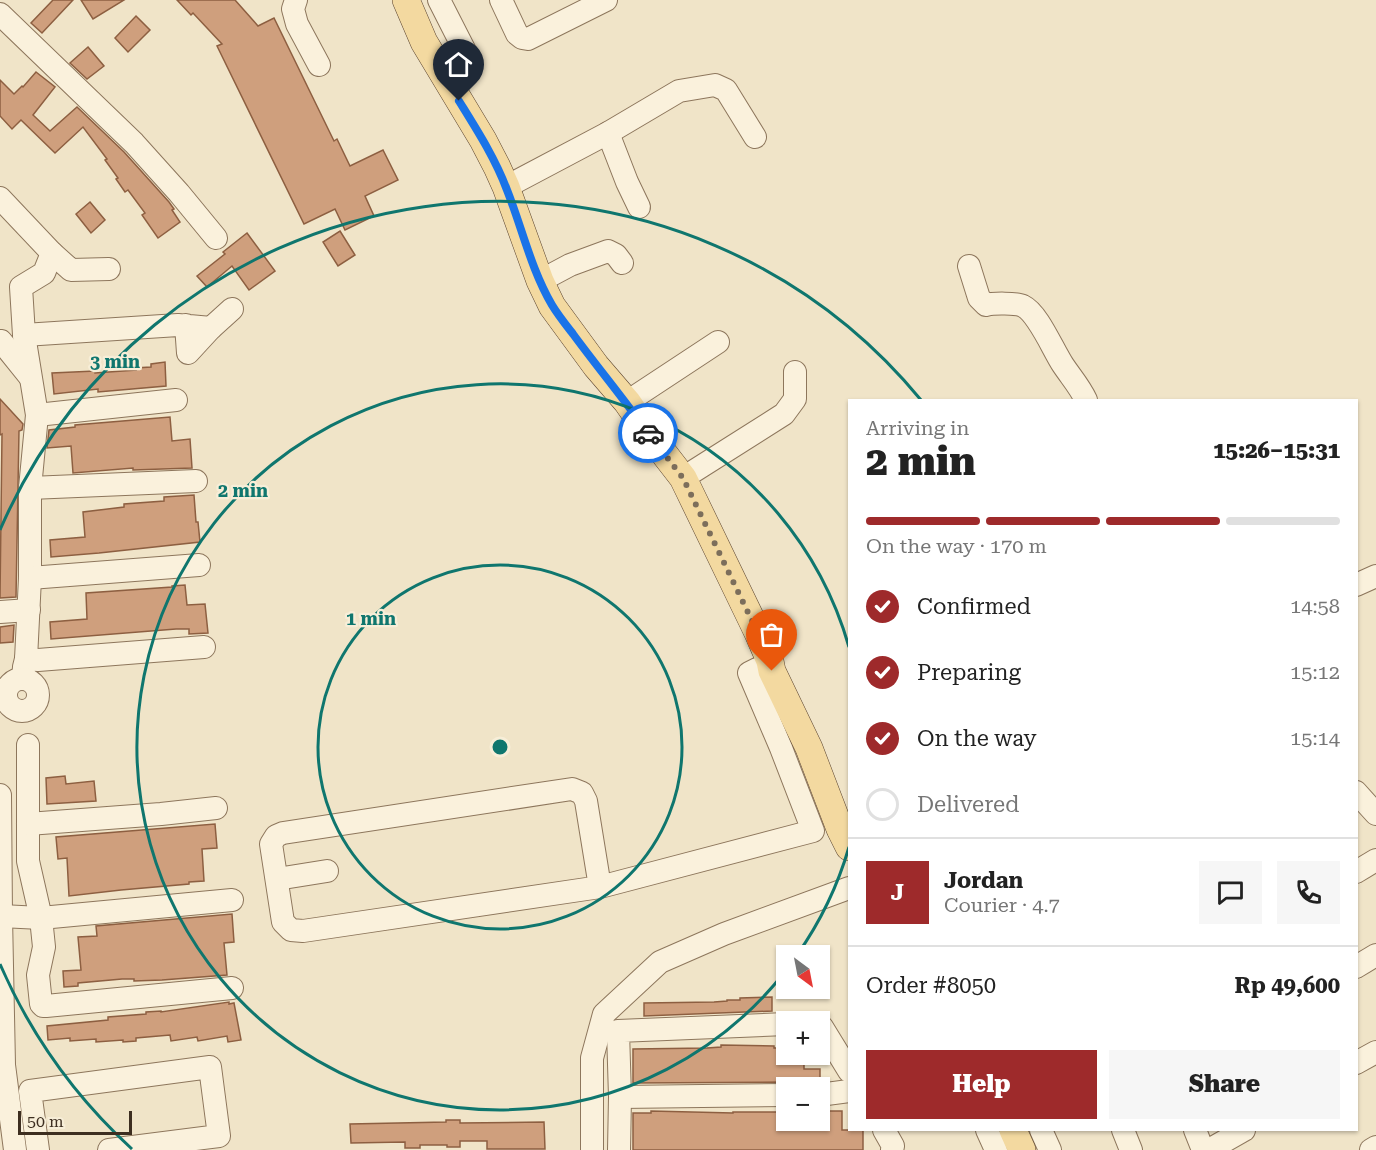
<!DOCTYPE html>
<html lang="en">
<head>
<meta charset="utf-8">
<style>
	:root { --surface:#fff; --page:#f6f6f6; --text:#222; --muted:#767676; --line:#e0e0e0; --accent:#9e2a2b }
	body { margin:0; font-family:"Roboto Serif",serif; background:var(--page); color:var(--text); height:100vh; display:flex; flex-direction:column; font-size:22px; white-space:nowrap }
	* { box-sizing:border-box; margin:0 }
	p { font-size:20px; color:var(--muted) }
	.icon { flex:none; width:33px; height:33px; fill:none; stroke:currentColor; stroke-width:2; stroke-linecap:round; stroke-linejoin:round }
	.map { position:relative; flex:1; overflow:hidden }
	.panel { position:absolute; left:848px; top:399px; width:510px; height:732px; display:flex; flex-direction:column; background:var(--surface); border-radius:0px; box-shadow:0 2px 4px #0004 }
	.panel>* { flex:none }
	.needle { width:39px; rotate:148deg }
	.controls { position:absolute; left:776px; top:945px; display:grid; gap:12px }
	.controls a { display:grid; place-items:center; width:54px; height:54px; border-radius:0px; background:var(--surface); box-shadow:0 2px 4px #0004; font-size:30px }
	.scale { position:absolute; left:18px; bottom:15px; width:114px; box-sizing:border-box; padding-left:6px; border:3px solid #3d2e20; border-top:0; font-size:16px; line-height:21px; white-space:nowrap; color:#3d2e20; -webkit-text-stroke:4px #f7eed8; paint-order:stroke }
	.pin { position:absolute; display:grid; place-items:center; width:51px; height:51px; color:#fff; margin:-62px -26px; border-radius:50% 50% 50% 0; rotate:-45deg; box-shadow:0 0 6px #0007 }
	.pin .icon { rotate:45deg }
	.courier { position:absolute; display:grid; place-items:center; width:60px; height:60px; margin:-30px; border:4px solid #1a73e8; border-radius:50%; background:#fff; color:#222; box-shadow:0 2px 8px #0007 }
	.summary em { font-style:normal; font-weight:800 }
	.summary div { display:flex; flex-direction:column-reverse }
	.summary { display:flex; align-items:center; justify-content:space-between; height:102px; padding:0 18px }
	h1 { font-size:39px; font-weight:800; line-height:45px }
	.bar { display:grid; grid-template-columns:repeat(4,1fr); gap:9px 6px; align-content:center; height:72px; padding:0 18px }
	.bar i { height:8px; border-radius:4px; background:var(--line) }
	.bar .selected { background:var(--accent) }
	.bar p { grid-column:span 4 }
	.line { display:flex; align-items:center; gap:15px; padding:0 18px; border-top:2px solid var(--line) }
	.line div { flex:1 }
	.round { display:grid; place-items:center; flex:none; width:63px; height:63px; border-radius:0px; background:var(--page) }
	ol { padding:0 18px; list-style:none }
	li { display:flex; align-items:center; gap:18px; height:66px }
	li p { margin-inline-start:auto }
	li .icon { padding:6px; border-radius:50%; background:var(--accent); color:#fff; stroke-width:4 }
	li:last-child { color:var(--muted) }
	li i { width:33px; height:33px; border:3px solid var(--line); border-radius:50% }
	.button { display:flex; gap:12px; margin-top:auto; padding:12px 18px }
	.button a { flex:1; height:69px; border-radius:0px; background:var(--accent); color:#fff; font-size:24px; font-weight:800; line-height:69px; text-align:center }
	.button a+a { background:var(--page); color:var(--text) }
	.map>svg:first-child { display:block }
	.building { fill:#cf9f7d; stroke:#8d5f41; stroke-width:1.5 }
	.lines { fill:none; stroke-linecap:round; stroke-linejoin:round }
	.minor-casing { stroke:#8d765c; stroke-width:24 }
	.major-casing { stroke:#5b4430; stroke-width:28 }
	.minor { stroke:#faf1dc; stroke-width:22 }
	.major { stroke:#f3d9a0; stroke-width:27 }
	.done { stroke:#7c6e5b; stroke-width:6; stroke-dasharray:0 10.8 }
	.route { stroke:#1a73e8; stroke-width:8 }
	.ring { fill:none; stroke:#0f766e; stroke-width:3 }
	.centre { fill:#0f766e; stroke:#f7eed8; stroke-width:3 }
	.ring-label { font-size:18px; text-anchor:middle; font-weight:bold; fill:#0f766e; stroke:#f7eed8; stroke-width:4.5; stroke-linejoin:round; paint-order:stroke }
</style>
</head>
<body>
<div class="map">
<svg width="1376" height="1150" viewBox="0 0 1376 1150">
	<rect width="100%" height="100%" fill="#f0e4c8"/>
	<g class="building">
		<polygon points="53,0 73,0 42,33 31,23"/>
		<polygon points="81,0 124,0 93,19"/>
		<polygon points="177,0 235,0 258,26 274,18 334,141 337,139 350,166 383,150 398,180 365,196 374,216 345,230 335,209 304,224 217,46 222,44 193,13 191,15"/>
		<polygon points="136,16 150,30 128,52 115,38"/>
		<polygon points="88,47 104,66 87,79 70,63"/>
		<polygon points="36,72 55,87 33,115 50,131 77,107 124,152 169,202 174,209 172,210 180,222 158,238 142,215 145,213 128,190 125,192 116,179 118,178 105,160 107,159 83,127 55,153 21,120 12,129 0,116 0,80 14,94 22,86 23,87"/>
		<polygon points="90,202 105,220 91,233 76,214"/>
		<polygon points="340,231 355,255 338,266 323,242"/>
		<polygon points="247,233 275,271 249,290 232,266 207,287 197,276 225,254 223,252"/>
		<polygon points="165,362 166,386 98,392 98,389 54,394 52,373 95,371 95,373 136,370 135,368 151,367 151,364"/>
		<polygon points="0,399 23,424 22,430 19,431 16,597 0,598 2,434 0,435"/>
		<polygon points="170,417 172,441 190,439 192,468 133,470 133,468 73,473 71,446 47,448 49,430 75,427 75,425"/>
		<polygon points="194,495 196,522 198,522 200,542 99,553 51,557 50,540 85,537 83,512 124,507 124,504 164,501 164,497"/>
		<polygon points="185,585 187,605 205,604 208,633 189,634 189,629 176,629 51,639 50,622 87,619 86,593 172,587 172,586"/>
		<polygon points="14,625 13,642 0,643 0,627"/>
		<polygon points="65,776 66,784 94,781 96,801 47,804 46,778"/>
		<polygon points="215,824 217,848 202,849 204,881 189,882 189,884 121,890 69,896 67,858 58,859 56,837"/>
		<polygon points="232,914 234,942 224,943 227,975 162,980 134,981 134,979 122,979 78,983 78,986 64,987 63,971 81,970 78,937 97,936 96,926"/>
		<polygon points="772,997 772,1011 644,1016 644,1003 714,1002 727,1001 727,1000 740,1000 740,998"/>
		<polygon points="229,1002 229,1004 234,1003 241,1040 228,1042 227,1036 198,1041 197,1037 171,1041 170,1035 136,1038 136,1041 123,1042 123,1040 96,1042 96,1039 70,1041 70,1038 48,1040 47,1026 108,1020 108,1017 146,1014 146,1012 161,1011 161,1012"/>
		<polygon points="721,1045 774,1046 774,1048 786,1048 786,1054 804,1054 804,1069 820,1069 820,1081 811,1084 808,1088 797,1088 792,1083 786,1082 633,1083 633,1049 707,1048 721,1047"/>
		<polygon points="651,1111 733,1113 733,1112 786,1112 786,1120 819,1120 819,1111 842,1111 842,1130 863,1130 863,1150 633,1150 633,1113 651,1113"/>
		<polygon points="446,1120 460,1120 460,1123 544,1122 545,1149 487,1149 487,1141 460,1141 460,1147 447,1147 447,1145 420,1145 420,1148 405,1148 405,1142 351,1143 350,1124 446,1122"/>
	</g>
	<g class="lines">
		<defs>
			<g id="minor">
				<polyline points="296,0 293,9 297,24 319,65"/>
				<polyline points="439,0 467,55"/>
				<polyline points="501,0 517,34 522,38 528,39 606,0"/>
				<polyline points="0,14 134,143 179,193 216,238"/>
				<polyline points="608,133 627,182 639,207"/>
				<polyline points="506,187 608,133 679,91 715,85 726,90 755,137"/>
				<polyline points="0,198 52,253 44,273 21,287 24,335 37,415 30,488 30,578 26,659 24,667 23,679"/>
				<polyline points="52,253 71,270 109,269"/>
				<path d="M969,266L979,298L986,305C993,303 1017,303 1023,306C1038,313 1053,350 1063,365C1071,377 1080,387 1086,400"/>
				<polyline points="540,281 570,265 608,251 616,255 622,263"/>
				<polyline points="211,328 232,309"/>
				<polyline points="24,335 178,325 211,328 188,353 186,325"/>
				<polyline points="1,341 30,377"/>
				<polyline points="627,402 718,342"/>
				<polyline points="37,415 176,400"/>
				<polyline points="683,478 784,414 795,399 795,372"/>
				<polyline points="30,488 196,481"/>
				<polyline points="30,578 199,565"/>
				<polyline points="1356,585 1376,576"/>
				<polyline points="0,612 29,610"/>
				<polyline points="26,659 38,660 204,647"/>
				<circle cx="22" cy="695" r="16"/>
				<polyline points="28,745 28,861 41,918 44,947 38,975 41,1004 43,1006 46,1006 232,988"/>
				<polyline points="1356,792 1376,814"/>
				<polyline points="0,795 1,916 4,1065 15,1150"/>
				<polyline points="28,824 161,814 216,808"/>
				<polyline points="1356,872 1376,860"/>
				<polyline points="277,879 327,871"/>
				<polyline points="600,887 586,801 582,793 572,789 283,833 276,836 271,844 283,922 291,930 303,931 600,887 813,831 781,748 749,673 757,669 772,671"/>
				<polyline points="1,916 41,918 232,900"/>
				<polyline points="1356,967 1376,955"/>
				<polyline points="819,1025 822,1027 849,1071"/>
				<polyline points="1356,1063 1376,1052"/>
				<polyline points="819,1095 849,1091"/>
				<polyline points="620,1097 786,1095"/>
				<polyline points="884,1130 893,1146 892,1150"/>
				<polyline points="987,1130 996,1150"/>
				<polyline points="1041,1130 1050,1150"/>
				<polyline points="1123,1130 1131,1150"/>
				<polyline points="1195,1130 1203,1150"/>
				<polyline points="38,1150 30,1091 210,1067 219,1136 109,1150"/>
				<polyline points="592,1150 592,1058 604,1014 660,962 724,934 849,888"/>
				<polyline points="619,1150 620,1097 618,1031 786,1024"/>
				<polyline points="1209,1150 1244,1130"/>
				<polyline points="1371,1150 1376,1147"/>
			</g>
			<g id="major">
				<polyline points="406,0 424,42 483,140 497,167 506,187 540,281 552,306 596,366 627,402 652,438 683,478 758,633 770,661 772,671 809,748 840,829 849,847"/>
				<polyline points="1013,1130 1022,1150"/>
			</g>
		</defs>
		<use href="#minor" class="minor-casing"/>
		<use href="#major" class="major-casing"/>
		<use href="#minor" class="minor"/>
		<use href="#major" class="major"/>
	</g>
	<g class="lines">
		<polyline class="done" points="648,433 683,478 758,633 770,661 772,671"/>
		<path class="route" d="M459,101C477,130 495,158 507,190C522,228 531,269 552,305C558,315 566,325 573,334C598,368 624,399 648,433"/>
	</g>
	<g class="ring">
		<circle cx="500" cy="747" r="182"/>
		<path d="M849 847A363 363 0 0 1 797 955M784 973A363 363 0 1 1 849 647"/>
		<path d="M132 1149A545 545 0 0 1 0 964M0 530A545 545 0 0 1 921 400"/>
	</g>
	<circle cx="500" cy="747" r="9" class="centre"/>
	<g class="ring-label">
		<text x="115" y="368">3 min</text>
		<text x="243" y="497">2 min</text>
		<text x="371" y="625">1 min</text>
	</g>
</svg>
<div class="controls">
<a><svg class="needle" viewBox="-14 -14 28 28"><path d="M0-13l5 13h-10z" fill="#e53935"/><path d="M0 13l5-13h-10z" fill="#767676"/></svg></a>
<a>+</a>
<a>−</a>
</div>
<div class="scale">50 m</div>
<div class="pin" style="left:772px;top:671px;background:#ea580c"><svg class="icon" aria-label="bag" viewBox="0 0 24 24"><path d="M5 8h14l-1 12H6zM9 8a3 3 0 0 1 6 0"/></svg></div>
<div class="pin" style="left:459px;top:101px;background:#1f2937"><svg class="icon" aria-label="home" viewBox="0 0 24 24"><path d="M3 11l9-7 9 7M6 9v11h12V9"/></svg></div>
<div class="courier" style="left:648px;top:433px"><svg class="icon" aria-label="car" viewBox="0 0 24 24"><path d="M5 17H2v-5l4-1 3-4h7l3 4 3 1v5h-3M9 17h6M6 11h13"/><circle cx="7" cy="17" r="2"/><circle cx="17" cy="17" r="2"/></svg></div>
<section class="panel">
<div class="summary"><div><h1>2 min</h1><p>Arriving in</p></div><em>15:26–15:31</em></div>
<div class="bar"><i class="selected"></i><i class="selected"></i><i class="selected"></i><i></i><p>On the way · 170 m</p></div>
<ol>
<li><svg class="icon" aria-label="check" viewBox="0 0 24 24"><path d="M5 12l5 5 9-10"/></svg>Confirmed<p>14:58</p></li>
<li><svg class="icon" aria-label="check" viewBox="0 0 24 24"><path d="M5 12l5 5 9-10"/></svg>Preparing<p>15:12</p></li>
<li><svg class="icon" aria-label="check" viewBox="0 0 24 24"><path d="M5 12l5 5 9-10"/></svg>On the way<p>15:14</p></li>
<li><i></i>Delivered</li>
</ol>
<div class="line" style="height:108px"><b class="round" style="background:var(--accent);color:#fff">J</b><div><b>Jordan</b><p>Courier · 4.7</p></div><a class="round"><svg class="icon" aria-label="chat" viewBox="0 0 24 24"><path d="M4 5h16v11H9l-5 4z"/></svg></a><a class="round"><svg class="icon" aria-label="phone" viewBox="0 0 24 24"><path d="M5 4h4l2 5-3 2q2 4 5 5l2-3 5 2v4C11 20 4 13 5 4z"/></svg></a></div>
<div class="line" style="height:78px"><div>Order #8050</div><b>Rp 49,600</b></div>
<div class="button"><a>Help</a><a>Share</a></div>
</section>
</div>
</body>
</html>
